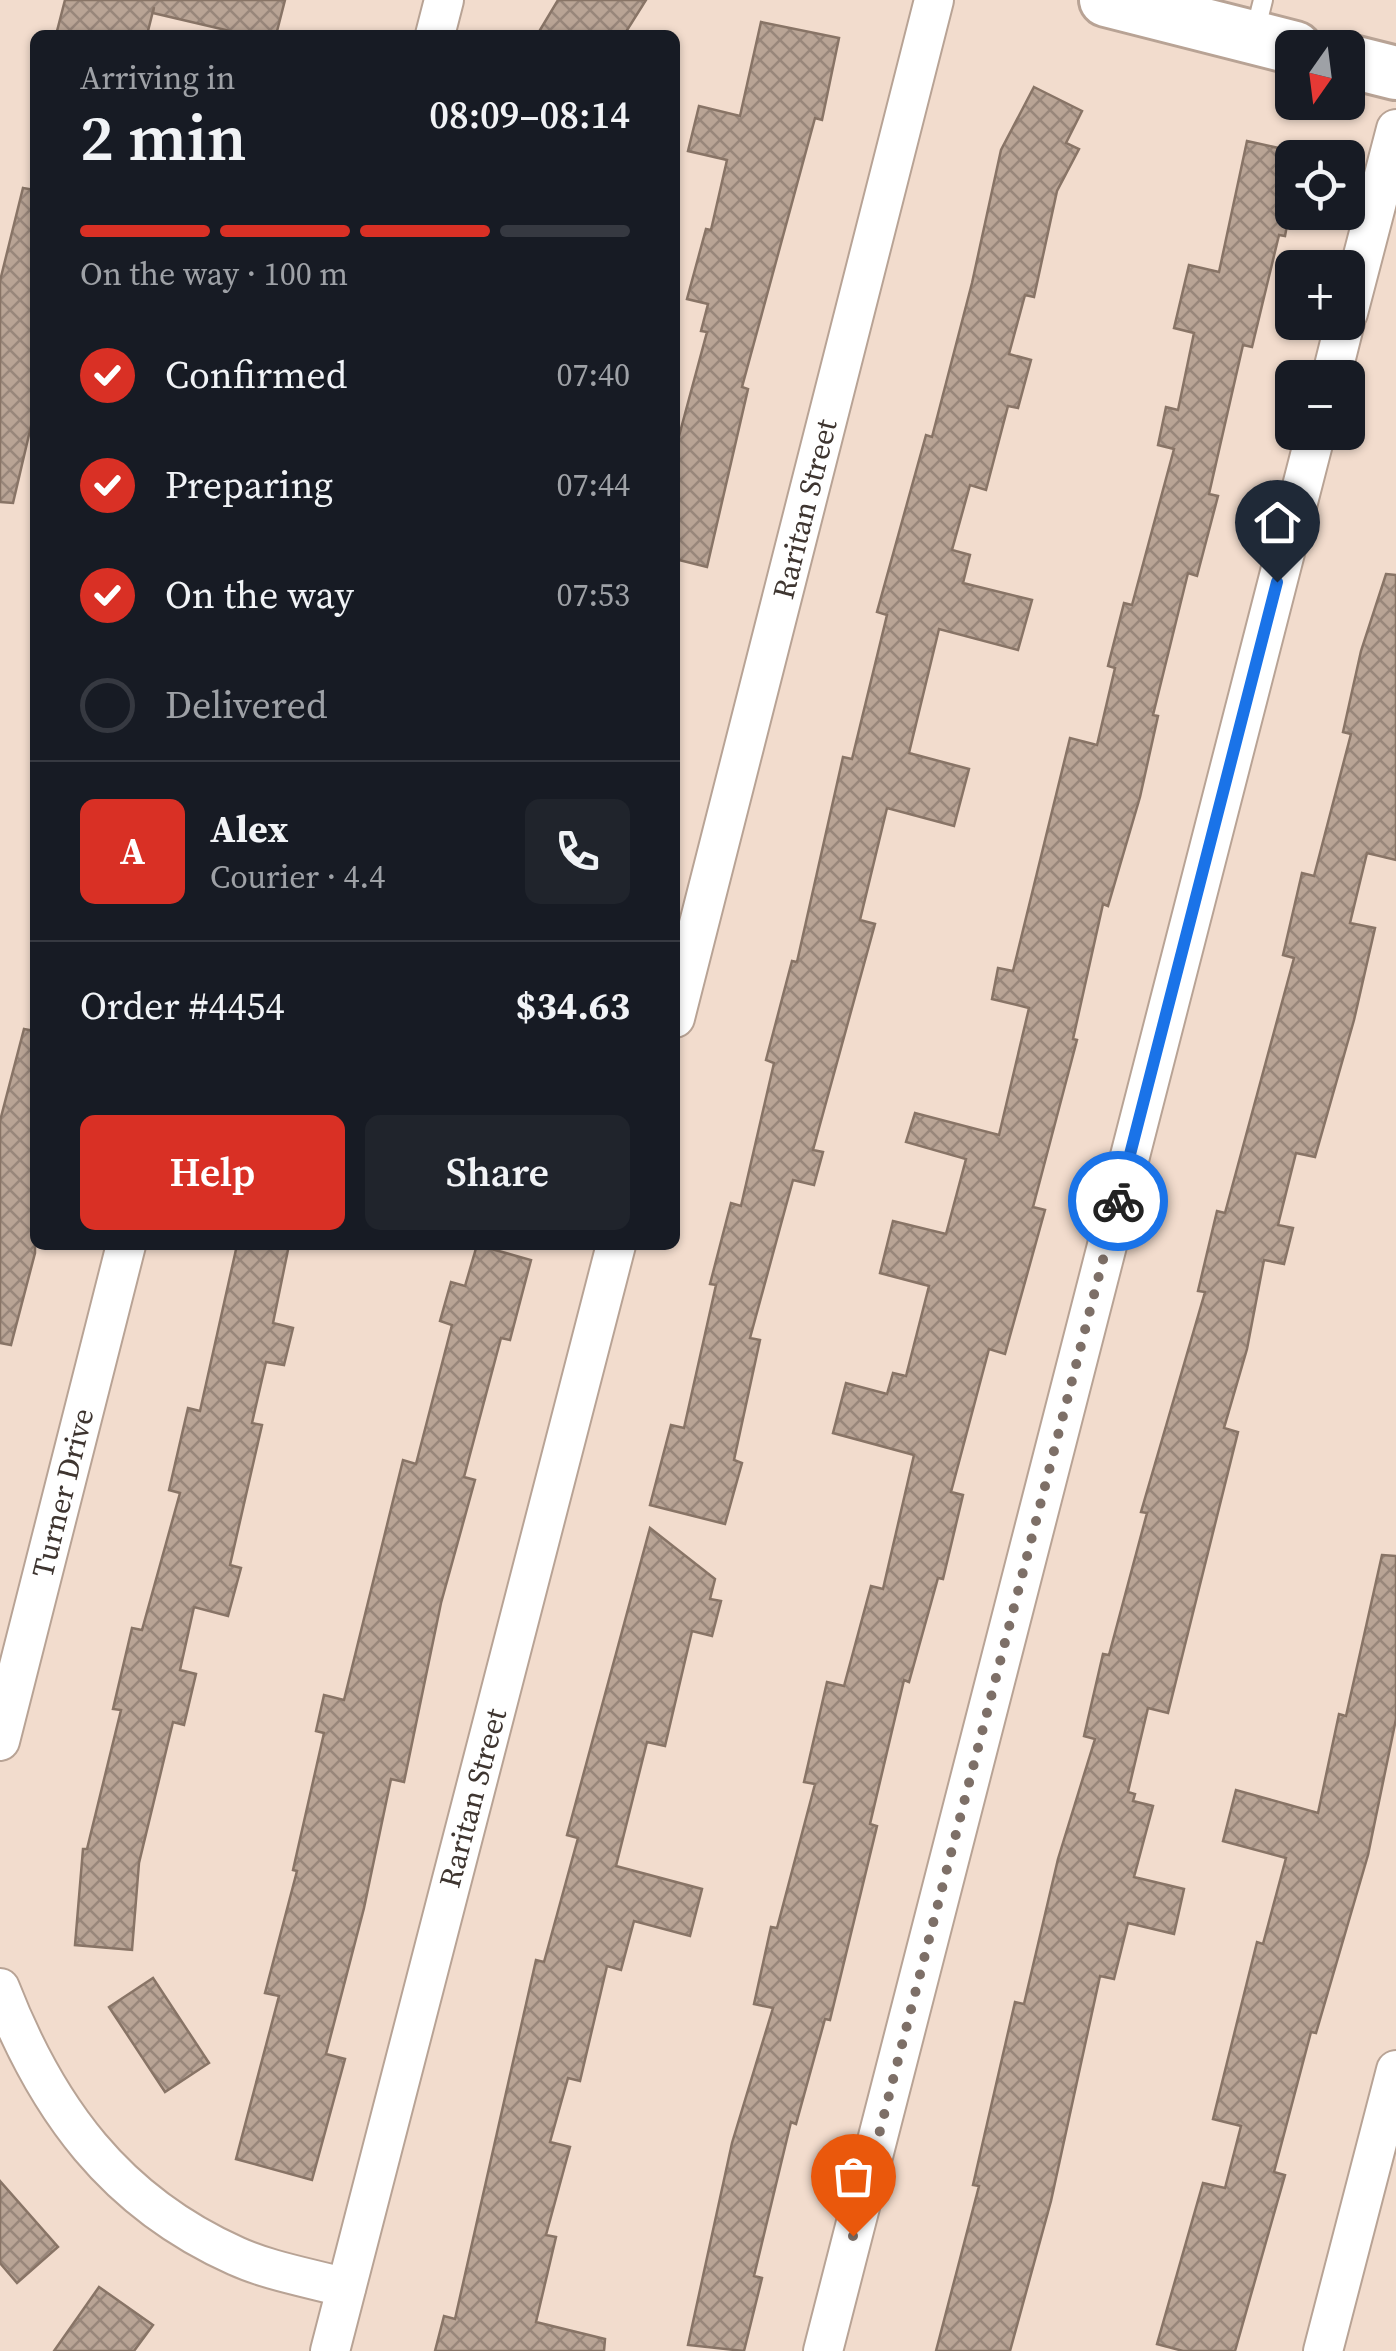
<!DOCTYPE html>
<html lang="en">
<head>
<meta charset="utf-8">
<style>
	:root { --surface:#171b24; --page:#20242c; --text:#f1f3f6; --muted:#9ea1a6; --line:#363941; --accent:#d93025 }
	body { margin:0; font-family:"Source Serif 4",serif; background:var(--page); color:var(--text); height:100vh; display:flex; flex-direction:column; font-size:38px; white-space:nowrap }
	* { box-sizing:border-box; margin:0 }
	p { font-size:32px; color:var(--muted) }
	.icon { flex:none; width:55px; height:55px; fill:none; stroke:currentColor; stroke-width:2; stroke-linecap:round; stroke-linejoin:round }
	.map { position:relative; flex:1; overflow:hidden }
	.panel { position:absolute; left:30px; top:30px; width:650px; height:1220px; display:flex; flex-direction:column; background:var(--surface); border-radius:15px; box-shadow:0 2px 8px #0004 }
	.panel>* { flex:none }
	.needle { width:65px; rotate:194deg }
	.fabs { position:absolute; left:1275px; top:30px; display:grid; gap:20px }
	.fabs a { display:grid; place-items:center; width:90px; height:90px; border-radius:15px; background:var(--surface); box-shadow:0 2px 8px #0004; font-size:50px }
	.pin { position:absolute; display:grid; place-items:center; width:85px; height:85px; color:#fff; margin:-102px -42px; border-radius:50% 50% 50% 0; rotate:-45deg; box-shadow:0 0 10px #0007 }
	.pin .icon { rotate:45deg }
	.courier { position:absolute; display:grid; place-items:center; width:100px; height:100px; margin:-50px; border:8px solid #1a73e8; border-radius:50%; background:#fff; color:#222; box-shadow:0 2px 12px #0007 }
	.overview em { font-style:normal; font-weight:600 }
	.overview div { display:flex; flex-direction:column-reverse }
	.overview { display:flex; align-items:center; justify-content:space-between; height:170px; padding:0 50px }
	h1 { font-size:65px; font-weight:600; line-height:75px }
	.bar { display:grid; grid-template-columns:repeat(4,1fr); gap:15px 10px; align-content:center; height:120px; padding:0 50px }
	.bar i { height:12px; border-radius:8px; background:var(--line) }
	.bar .current { background:var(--accent) }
	.bar p { grid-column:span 4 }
	.line { display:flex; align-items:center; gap:25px; padding:0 50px; border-top:2px solid var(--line) }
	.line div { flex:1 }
	.round { display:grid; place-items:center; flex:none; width:105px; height:105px; border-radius:15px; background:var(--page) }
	ol { padding:0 50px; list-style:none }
	li { display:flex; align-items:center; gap:30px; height:110px }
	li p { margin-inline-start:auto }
	li .icon { padding:10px; border-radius:50%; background:var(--accent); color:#fff; stroke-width:4 }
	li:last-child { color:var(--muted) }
	li i { width:55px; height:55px; border:5px solid var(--line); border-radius:50% }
	.button { display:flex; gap:20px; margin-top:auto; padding:20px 50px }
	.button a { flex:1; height:115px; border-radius:15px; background:var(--accent); color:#fff; font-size:40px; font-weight:600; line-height:115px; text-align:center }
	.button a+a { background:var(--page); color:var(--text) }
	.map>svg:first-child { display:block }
	.building { fill:url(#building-cross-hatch); stroke:#887466; stroke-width:2.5 }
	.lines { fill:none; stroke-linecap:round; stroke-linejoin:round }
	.lane-casing { stroke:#b8a395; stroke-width:22 }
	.street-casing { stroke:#b8a395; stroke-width:42 }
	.secondary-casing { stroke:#b8a395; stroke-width:58 }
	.lane { stroke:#fff; stroke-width:18 }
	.street { stroke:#fff; stroke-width:38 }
	.secondary { stroke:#fff; stroke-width:52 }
	.done { stroke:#7d6f67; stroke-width:10; stroke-dasharray:0 18 }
	.route { stroke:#1a73e8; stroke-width:12 }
	.labels { text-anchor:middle; stroke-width:10; stroke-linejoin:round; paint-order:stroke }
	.street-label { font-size:30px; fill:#3e3530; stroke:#fff }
</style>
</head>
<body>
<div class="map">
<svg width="1396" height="2351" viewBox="0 0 1396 2351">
	<defs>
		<pattern id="building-cross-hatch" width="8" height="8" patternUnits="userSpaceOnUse" patternTransform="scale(2.5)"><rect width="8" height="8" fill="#b9a495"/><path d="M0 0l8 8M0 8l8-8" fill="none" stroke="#98867a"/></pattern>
	</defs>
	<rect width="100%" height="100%" fill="#f2dccd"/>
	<g class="building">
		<polygon points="65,0 285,0 276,35 247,35 153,13 154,7 147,35 56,35"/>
		<polygon points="558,0 646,0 624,35 537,35"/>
		<polygon points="761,22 839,38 822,120 815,118 742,387 748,389 707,567 675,559 675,451 707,332 701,331 708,304 687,299 706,229 711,230 727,160 688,151 699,106 740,116"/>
		<polygon points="1034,87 1082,111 1066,143 1079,149 1057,191 1034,297 1025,295 1009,354 1031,360 1018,408 1008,406 986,490 970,485 952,550 970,555 963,583 1032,600 1018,650 939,629 909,753 969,769 954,826 887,808 860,920 875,924 813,1150 823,1152 814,1185 793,1180 750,1338 760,1340 734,1460 742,1463 725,1524 650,1505 671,1425 684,1428 716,1285 710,1284 731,1203 741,1206 774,1063 766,1060 792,961 797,962 843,757 852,759 887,615 877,612 926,435 932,437 972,283 1001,150"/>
		<polygon points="1247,141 1292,151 1292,198 1285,236 1279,235 1252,347 1243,345 1209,494 1218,496 1197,576 1188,573 1153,715 1158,716 1140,797 1108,906 1103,904 1073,1039 1077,1040 1033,1207 1045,1210 1005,1354 989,1349 951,1492 963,1495 943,1579 938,1578 909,1682 904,1680 870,1824 877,1826 830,2020 825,2019 796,2124 791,2122 754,2276 762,2278 744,2351 688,2345 732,2143 773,2008 754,2004 771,1927 777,1928 815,1784 804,1782 827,1682 844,1686 871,1586 883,1589 914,1455 833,1433 846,1383 887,1394 893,1373 906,1376 929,1286 880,1273 893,1221 946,1234 966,1159 906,1142 915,1113 999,1135 1029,1008 992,999 998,968 1013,971 1070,738 1097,745 1115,668 1108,666 1124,603 1132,605 1174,449 1158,445 1166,407 1178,410 1194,333 1174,328 1189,265 1219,272"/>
		<polygon points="23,188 35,190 35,409 13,503 0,502 0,281"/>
		<polygon points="1386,574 1396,575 1396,860 1367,853 1350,923 1375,928 1354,1020 1315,1157 1296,1153 1278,1225 1293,1228 1284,1264 1264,1260 1247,1349 1224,1428 1238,1432 1168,1713 1148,1708 1128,1792 1135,1794 1133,1801 1153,1806 1134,1877 1184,1889 1174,1934 1128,1923 1114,1979 1100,1976 1051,2201 1010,2351 936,2351 979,2186 973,2185 1015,2002 1024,2004 1058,1859 1095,1739 1084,1736 1103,1654 1109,1655 1147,1513 1141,1512 1205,1292 1198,1291 1217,1211 1225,1213 1294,958 1283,955 1302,873 1314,876 1351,734 1343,732 1361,651"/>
		<polygon points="24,1029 35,1031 35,1253 11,1345 0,1343 0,1121"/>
		<polygon points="237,1245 289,1245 273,1323 293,1328 284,1365 266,1362 252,1423 262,1425 230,1565 241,1568 228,1616 194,1607 180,1670 196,1674 184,1725 173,1722 139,1863 132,1950 75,1945 83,1849 87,1849 121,1710 113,1709 132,1628 142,1630 180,1493 169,1490 188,1408 200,1411"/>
		<polygon points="477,1245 531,1260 510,1340 501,1338 464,1477 475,1480 441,1603 404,1782 391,1779 364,1908 326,2054 345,2059 312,2180 236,2159 279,1996 265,1993 297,1871 293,1870 324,1733 316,1731 324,1695 344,1700 403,1460 416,1464 452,1325 440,1321 451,1282 465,1286"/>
		<polygon points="650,1528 715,1579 710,1599 721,1601 712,1636 692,1631 665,1746 647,1742 616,1866 702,1889 690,1936 634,1921 621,1970 607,1966 580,2081 568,2078 550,2142 570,2147 546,2235 556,2237 536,2322 605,2339 604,2351 435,2351 444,2316 455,2319 536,1960 544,1962 578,1838 567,1835"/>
		<polygon points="1382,1555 1396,1556 1396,1719 1368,1855 1316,2033 1311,2032 1274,2172 1285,2175 1235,2351 1183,2351 1157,2344 1203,2183 1225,2188 1241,2126 1213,2119 1257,1942 1263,1944 1286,1858 1223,1841 1236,1790 1318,1813 1339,1714 1346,1716"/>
		<polygon points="153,1978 209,2063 165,2092 109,2007"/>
		<polygon points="0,2181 58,2247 17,2283 0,2263"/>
		<polygon points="99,2287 153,2325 134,2351 54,2351"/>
	</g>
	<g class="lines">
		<defs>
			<polyline id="lane" points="1255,32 1263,0"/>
			<g id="street">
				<polyline points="435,35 444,0"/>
				<polyline points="1348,313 1396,129"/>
				<polyline points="1331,378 1345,322"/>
				<polyline points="675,1018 934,0"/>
				<polyline points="0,1741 126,1245"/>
				<path d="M0,1988C47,2109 115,2202 236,2256C269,2271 310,2278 346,2288"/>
				<polyline points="330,2351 616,1245"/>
				<polyline points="823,2351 1316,432"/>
				<polyline points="1323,2351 1396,2070"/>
			</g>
			<g id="secondary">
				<polyline points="1106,0 1295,48"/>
				<polyline points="1348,61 1396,73"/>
			</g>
		</defs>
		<use href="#lane" class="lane-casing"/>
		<use href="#street" class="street-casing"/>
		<use href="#secondary" class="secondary-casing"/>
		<use href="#lane" class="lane"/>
		<use href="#street" class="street"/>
		<use href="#secondary" class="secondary"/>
	</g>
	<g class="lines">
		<polyline class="done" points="853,2236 1118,1201"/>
		<polyline class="route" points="1118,1201 1277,582"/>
	</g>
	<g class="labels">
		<g class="street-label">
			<text transform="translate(805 509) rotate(-76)" y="10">Raritan Street</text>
			<text transform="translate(63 1493) rotate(-76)" y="10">Turner Drive</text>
			<text transform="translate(473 1798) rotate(-75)" y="10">Raritan Street</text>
		</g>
	</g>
</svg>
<div class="fabs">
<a><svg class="needle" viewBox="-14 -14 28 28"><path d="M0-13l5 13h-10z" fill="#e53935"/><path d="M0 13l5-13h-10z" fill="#9ea1a6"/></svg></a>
<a><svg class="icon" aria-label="locate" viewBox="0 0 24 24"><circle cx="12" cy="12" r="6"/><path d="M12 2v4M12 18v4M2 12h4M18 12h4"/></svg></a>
<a>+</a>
<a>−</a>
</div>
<div class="pin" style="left:853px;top:2236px;background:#ea580c"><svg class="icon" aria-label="bag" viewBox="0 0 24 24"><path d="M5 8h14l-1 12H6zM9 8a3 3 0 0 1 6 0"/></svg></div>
<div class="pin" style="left:1277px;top:582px;background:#1f2937"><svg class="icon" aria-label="home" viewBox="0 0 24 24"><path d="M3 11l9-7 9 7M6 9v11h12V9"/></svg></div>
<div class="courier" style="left:1118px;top:1201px"><svg class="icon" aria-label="bike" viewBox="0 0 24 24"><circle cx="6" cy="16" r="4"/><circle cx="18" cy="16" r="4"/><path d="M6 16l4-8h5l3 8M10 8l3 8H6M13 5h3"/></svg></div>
<section class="panel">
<div class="overview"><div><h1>2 min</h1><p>Arriving in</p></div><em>08:09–08:14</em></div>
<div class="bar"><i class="current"></i><i class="current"></i><i class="current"></i><i></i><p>On the way · 100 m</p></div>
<ol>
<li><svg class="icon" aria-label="check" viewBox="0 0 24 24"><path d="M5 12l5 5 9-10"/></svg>Confirmed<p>07:40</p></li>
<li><svg class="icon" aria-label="check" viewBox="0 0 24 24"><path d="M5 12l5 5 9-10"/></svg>Preparing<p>07:44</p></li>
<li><svg class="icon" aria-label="check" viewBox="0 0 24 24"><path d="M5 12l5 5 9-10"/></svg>On the way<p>07:53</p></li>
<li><i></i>Delivered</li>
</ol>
<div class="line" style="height:180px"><b class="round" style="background:var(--accent);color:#fff">A</b><div><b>Alex</b><p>Courier · 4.4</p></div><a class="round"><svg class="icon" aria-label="phone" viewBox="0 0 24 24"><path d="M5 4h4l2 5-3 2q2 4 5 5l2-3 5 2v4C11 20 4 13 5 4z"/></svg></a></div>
<div class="line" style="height:130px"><div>Order #4454</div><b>$34.63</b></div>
<div class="button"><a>Help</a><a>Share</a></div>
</section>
</div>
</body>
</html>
